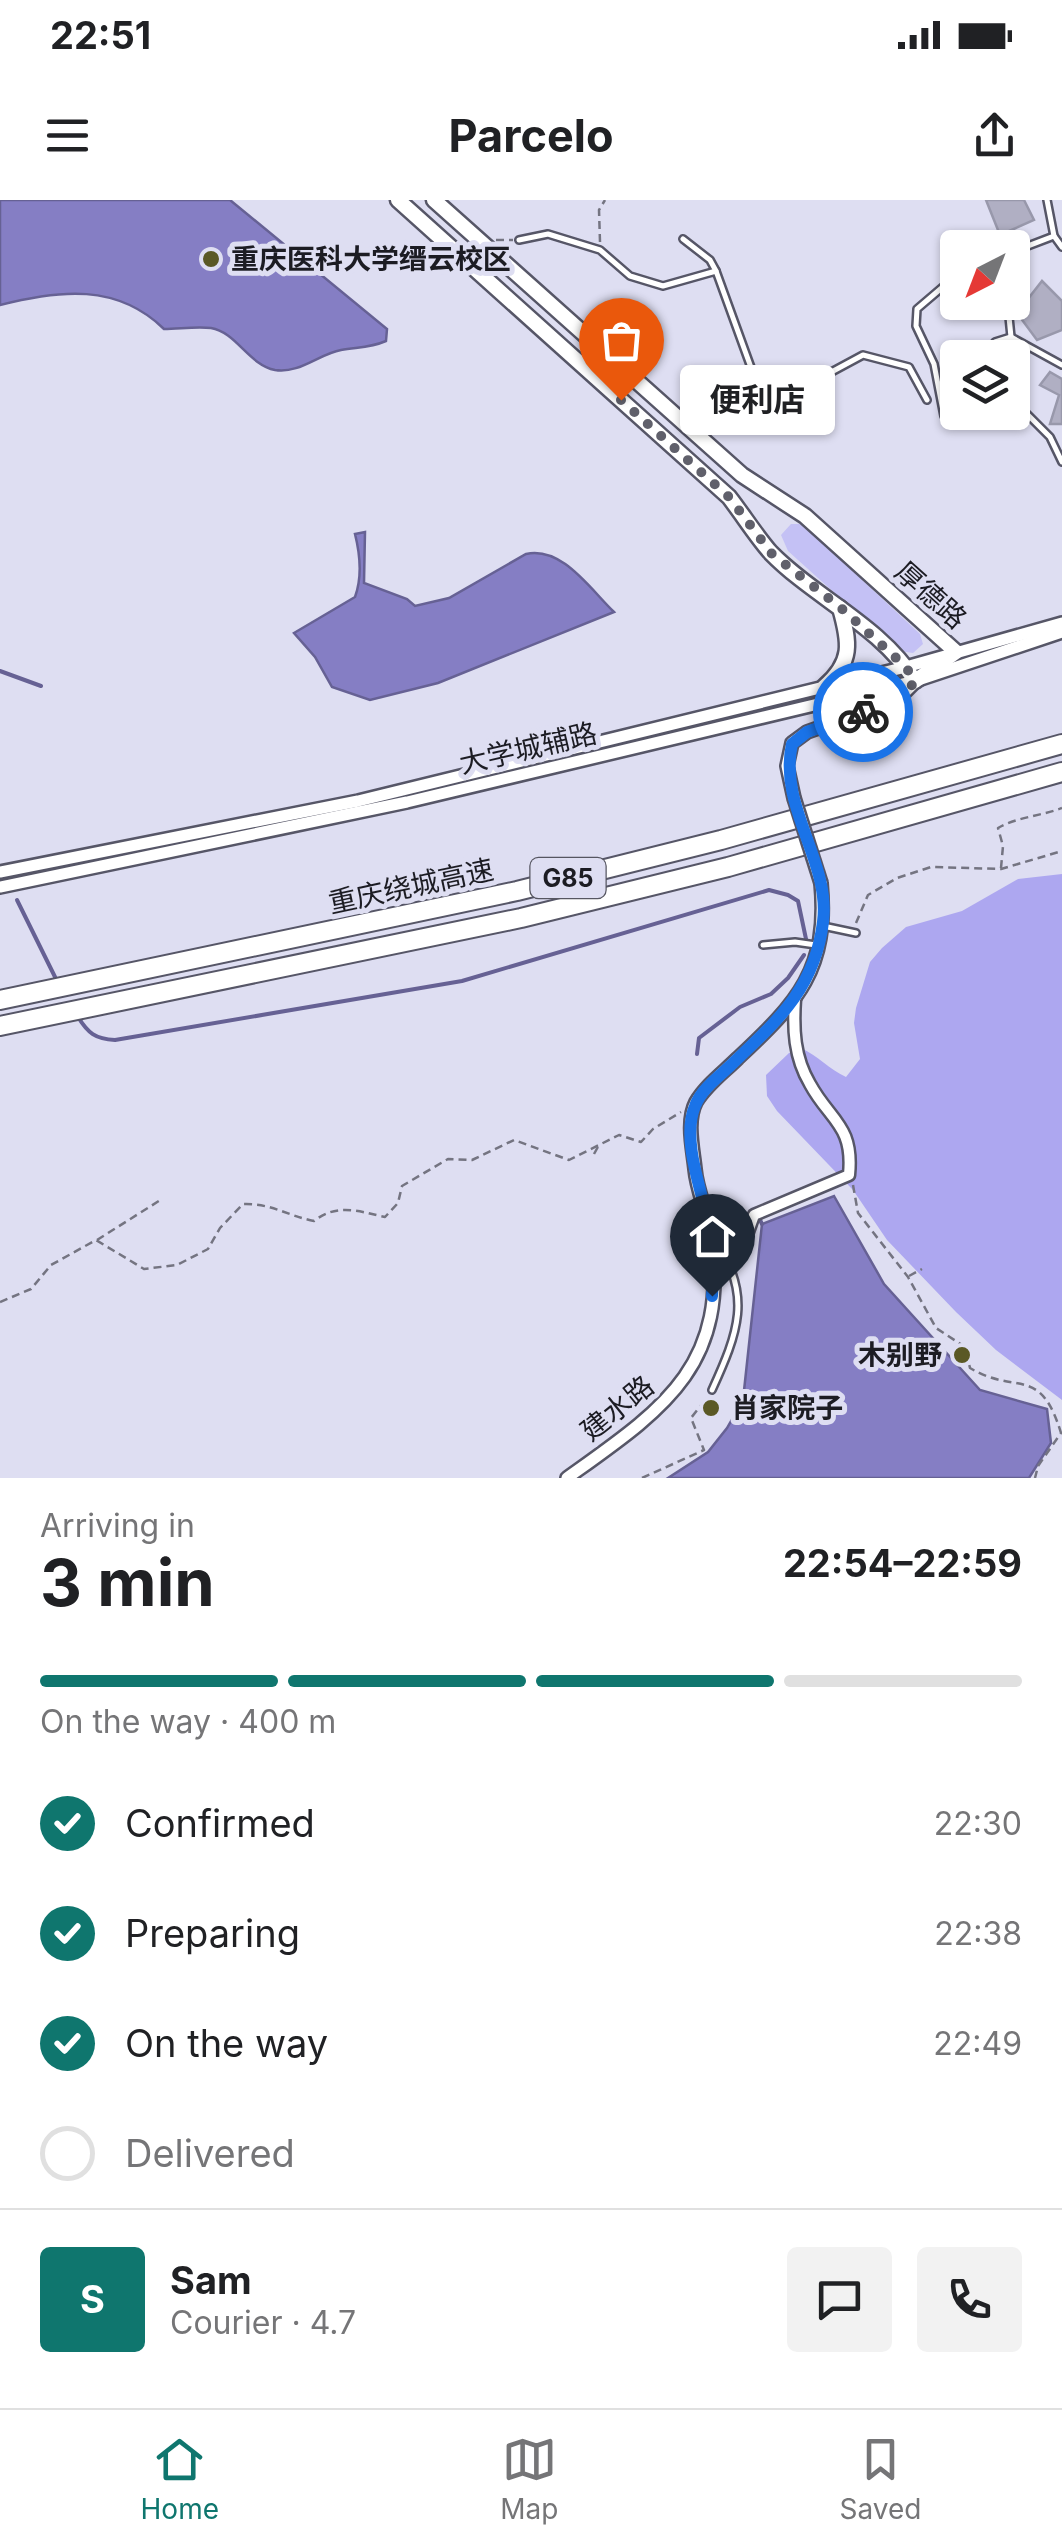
<!DOCTYPE html>
<html lang="en">
<head>
<meta charset="utf-8">
<style>
	:root { --surface:#fff; --page:#f2f2f2; --text:#202124; --muted:#757577; --line:#e0e0e0; --accent:#0f766e }
	body { margin:0; font-family:Inter,"Noto Sans SC",sans-serif; background:var(--page); color:var(--text); height:100vh; display:flex; flex-direction:column; font-size:38px; white-space:nowrap }
	* { box-sizing:border-box; margin:0 }
	p { font-size:32px; color:var(--muted) }
	.icon { flex:none; width:55px; height:55px; fill:none; stroke:currentColor; stroke-width:2; stroke-linecap:round; stroke-linejoin:round }
	.map { position:relative; height:1278px; overflow:hidden }
	.drawer { display:flex; flex-direction:column; background:var(--surface); flex:1 }
	.drawer>* { flex:none }
	.needle { width:65px; rotate:222deg }
	.controls { position:absolute; left:940px; top:30px; display:grid; gap:20px }
	.controls a { display:grid; place-items:center; width:90px; height:90px; border-radius:10px; background:var(--surface); box-shadow:0 2px 8px #0004; font-size:50px }
	.pin { position:absolute; display:grid; place-items:center; width:85px; height:85px; color:#fff; margin:-102px -42px; border-radius:50% 50% 50% 0; rotate:-45deg; box-shadow:0 0 10px #0007 }
	.pin .icon { rotate:45deg }
	.courier { position:absolute; display:grid; place-items:center; width:100px; height:100px; margin:-50px; border:8px solid #1a73e8; border-radius:50%; background:#fff; color:#222; box-shadow:0 2px 12px #0007 }
	.bubble { position:absolute; height:70px; border-radius:10px; background:var(--surface); box-shadow:0 2px 8px #0004; font-size:32px; font-weight:700; line-height:70px; text-align:center }
	.summary em { font-style:normal; font-weight:700 }
	.summary div { display:flex; flex-direction:column-reverse }
	.summary { display:flex; align-items:center; justify-content:space-between; height:170px; padding:0 40px }
	h1 { font-size:65px; font-weight:700; line-height:75px }
	.bar { display:grid; grid-template-columns:repeat(4,1fr); gap:15px 10px; align-content:center; height:120px; padding:0 40px }
	.bar i { height:12px; border-radius:8px; background:var(--line) }
	.bar .selected { background:var(--accent) }
	.bar p { grid-column:span 4 }
	.line { display:flex; align-items:center; gap:25px; padding:0 40px; border-top:2px solid var(--line) }
	.line div { flex:1 }
	.round { display:grid; place-items:center; flex:none; width:105px; height:105px; border-radius:10px; background:var(--page) }
	ol { padding:0 40px; list-style:none }
	li { display:flex; align-items:center; gap:30px; height:110px }
	li p { margin-inline-start:auto }
	li .icon { padding:10px; border-radius:50%; background:var(--accent); color:#fff; stroke-width:4 }
	li:last-child { color:var(--muted) }
	li i { width:55px; height:55px; border:5px solid var(--line); border-radius:50% }
	.status { display:flex; justify-content:space-between; align-items:center; height:70px; padding:0 50px; background:var(--surface); direction:ltr }
	.status svg { height:28px; fill:currentColor }
	header { display:flex; justify-content:space-between; align-items:center; height:130px; padding:0 40px; background:var(--surface); font-size:45px; font-weight:700 }
	.tab-bar { display:flex; justify-content:space-around; align-items:center; height:140px; border-top:2px solid var(--line); background:var(--surface); font-size:28px; color:var(--muted) }
	.tab-bar a { display:grid; justify-items:center; gap:5px }
	.tab-bar .selected { color:var(--accent) }
	.map>svg:first-child { display:block }
	.green { fill:#c4c1f5 }
	.forest { fill:#ada7f0 }
	.water { fill:#857ec4; stroke:#666194; stroke-width:2.5 }
	.lines { fill:none; stroke-linecap:round; stroke-linejoin:round }
	.stream { stroke:#666194; stroke-width:4 }
	.building { fill:#b0afc3; stroke:#9898ab; stroke-width:2.5 }
	.service-casing { stroke:#565667; stroke-width:10 }
	.minor-casing { stroke:#565667; stroke-width:15 }
	.tertiary-casing { stroke:#565667; stroke-width:16 }
	.secondary-casing { stroke:#565667; stroke-width:19 }
	.motorway-casing { stroke:#565667; stroke-width:22 }
	.path { stroke:#747481; stroke-width:2.5; stroke-dasharray:8 5; stroke-linecap:butt }
	.service { stroke:#fff; stroke-width:5 }
	.minor { stroke:#fff; stroke-width:10 }
	.tertiary { stroke:#fff; stroke-width:11 }
	.secondary { stroke:#fff; stroke-width:14 }
	.motorway { stroke:#fff; stroke-width:18 }
	.tertiary-bridge-casing { stroke:#565667; stroke-width:16; stroke-linecap:butt }
	.tertiary-bridge { stroke:#fff; stroke-width:11 }
	.done { stroke:#60606b; stroke-width:10; stroke-dasharray:0 18 }
	.route { stroke:#1a73e8; stroke-width:12 }
	.poi-dot { fill:#5a5825; stroke:#dedef2; stroke-width:4 }
	.labels { text-anchor:middle; stroke-width:10; stroke-linejoin:round; paint-order:stroke }
	.shield { fill:#dedef2; stroke:#565661; stroke-width:2.5 }
	.shield-label { font-size:25px; font-weight:bold; fill:#1c1c23 }
	.poi-label { font-size:28px; font-weight:bold; fill:#1c1c23; stroke:#dedef2; text-anchor:start }
	.street-label { font-size:28px; fill:#1c1c23; stroke:#dedef2 }
</style>
</head>
<body>
<div class="status"><b>22:51</b><svg viewBox="0 0 49 12"><path d="M0 12V9h3v3zM5 12V6h3v6zM10 12V3h3v9zM15 12V0h3v12zM26 1h20v11H26zM47 4h2v5h-2z"/></svg></div>
<header><svg class="icon" aria-label="menu" viewBox="0 0 24 24"><path d="M4 6h16M4 12h16M4 18h16"/></svg>Parcelo<svg class="icon" aria-label="share" viewBox="0 0 24 24"><path d="M12 15V3M7 8l5-5 5 5M5 13v7h14v-7"/></svg></header>
<div class="map">
<svg width="1062" height="1278" viewBox="0 0 1062 1278">
	<rect width="100%" height="100%" fill="#dedef2"/>
	<polygon class="green" points="791,324 802,324 920,434 923,444 913,453 899,451 788,351 781,335"/>
	<path class="forest" d="M1062,674V1200L996,1150L956,1112L887,1040L853,990L777,911L767,896L766,875L789,853L801,848C818,856 829,869 846,877L860,859L854,823L856,808L870,762L882,748L906,727L962,711L1018,679Z"/>
	<g class="water">
		<path d="M0,0H230L387,129L386,141C370,148 358,147 341,150C319,154 299,174 275,170C249,165 236,132 211,128C196,126 179,129 164,129C117,83 59,90 0,105Z"/>
		<path d="M365,332L364,383L407,399L415,406L449,398L526,354C562,346 590,389 614,412L438,483L370,500L332,487L315,457L294,433L355,397C362,378 360,354 355,334Z"/>
		<polygon points="834,996 884,1084 980,1190 1047,1209 1051,1243 1029,1278 668,1278 708,1252 727,1228 743,1200 762,1024"/>
	</g>
	<g class="lines">
		<g class="stream">
			<polyline points="0,471 41,486"/>
			<polyline points="17,700 58,783"/>
			<path d="M78,817C88,833 95,839 115,840L462,781L769,690L788,695L798,701L806,739"/>
			<polyline points="697,854 699,838 740,807 771,794 788,778 804,755"/>
			<polyline points="759,1018 762,1024"/>
		</g>
	</g>
	<g class="building">
		<polygon points="986,0 1024,0 1034,20 1000,35"/>
		<polygon points="1042,81 1062,101 1062,130 1037,140 1017,113"/>
		<polygon points="1050,172 1062,179 1062,224 1050,224 1059,195 1040,185"/>
	</g>
	<g class="lines">
		<defs>
			<g id="service">
				<polyline points="1047,0 1054,36 1062,47"/>
				<polyline points="683,39 710,60 716,71"/>
				<polyline points="519,40 548,34 600,50 630,76 663,86 716,71 757,184 785,197 863,155 909,167 927,200"/>
				<polyline points="1012,52 1054,36"/>
				<polyline points="1009,117 1011,137"/>
				<polyline points="986,158 995,142 1011,137 1062,165"/>
				<polyline points="1012,199 1050,237 1062,262"/>
				<polyline points="944,216 934,164 916,126 917,109 958,74"/>
				<polyline points="823,726 856,733"/>
				<polyline points="763,745 795,742 816,745"/>
				<path d="M712,1190C738,1133 753,1095 715,1040"/>
			</g>
			<path id="minor" d="M744,1043L754,1015L849,975C854,925 830,921 810,884C794,857 793,829 795,799"/>
			<g id="tertiary">
				<polyline points="794,598 787,566 792,543 807,532 897,500 915,482"/>
				<polyline points="0,672 358,601 906,467 1062,423"/>
				<polyline points="0,687 407,602 915,481 1062,432"/>
				<path d="M567,1278C662,1210 730,1167 711,1036C708,1013 697,992 695,969C693,949 686,921 696,902C706,885 724,872 738,858C798,802 829,769 821,683"/>
			</g>
			<g id="secondary">
				<path d="M398,0L729,297C743,315 756,336 771,353C815,398 881,426 915,481L956,452L805,316L742,275L434,0"/>
				<path d="M824,487C853,462 850,443 840,408"/>
			</g>
			<g id="motorway">
				<polyline points="0,800 517,691 721,640 1062,544"/>
				<polyline points="0,826 521,718 728,667 1062,572"/>
			</g>
		</defs>
		<use href="#service" class="service-casing"/>
		<use href="#minor" class="minor-casing"/>
		<use href="#tertiary" class="tertiary-casing"/>
		<use href="#secondary" class="secondary-casing"/>
		<use href="#motorway" class="motorway-casing"/>
		<g class="path">
			<polyline points="496,40 513,40"/>
			<polyline points="600,42 599,10 605,0"/>
			<path d="M1001,668L1003,646L998,628C1017,617 1041,616 1062,608"/>
			<polyline points="856,723 868,695 897,678 931,667 1001,669 1062,651"/>
			<polyline points="594,954 599,945"/>
			<path d="M853,985L858,1013L908,1077L936,1128L965,1147L970,1168C1017,1196 1040,1164 1061,1233L1038,1266L1035,1278"/>
			<polyline points="97,1040 162,999"/>
			<polyline points="909,1076 922,1069"/>
			<path d="M0,1102L31,1089L51,1065L96,1040L144,1069L177,1065L208,1049L220,1028L243,1004C271,1003 288,1016 314,1021C337,1003 358,1011 385,1017L398,1003L402,986L448,959L472,960L514,940L569,960L619,935L641,942L653,929L681,912"/>
			<polyline points="642,1278 704,1250 691,1218 706,1199"/>
		</g>
		<use href="#service" class="service"/>
		<use href="#minor" class="minor"/>
		<use href="#tertiary" class="tertiary"/>
		<use href="#secondary" class="secondary"/>
		<use href="#motorway" class="motorway"/>
		<defs>
			<polyline id="tertiary-bridge" points="794,598 821,683"/>
		</defs>
		<use href="#tertiary-bridge" class="tertiary-bridge-casing"/>
		<use href="#tertiary-bridge" class="tertiary-bridge"/>
	</g>
	<g class="lines">
		<polyline class="done" points="621,200 729,297 772,354 840,407 906,467 915,482 897,500 863,512"/>
		<path class="route" d="M712,1096C713,1075 714,1054 711,1034C705,999 680,941 695,906C701,890 717,878 730,866C776,822 815,789 823,722C831,662 778,607 792,544L807,532L863,512"/>
	</g>
	<g class="poi-dot">
		<circle cx="211" cy="59" r="10"/>
		<circle cx="962" cy="1155" r="10"/>
		<circle cx="711" cy="1208" r="10"/>
	</g>
	<g class="labels">
		<rect class="shield" x="530.5" y="658" width="75" height="40" rx="8"/>
		<g class="shield-label">
			<text x="568" y="687">G85</text>
		</g>
		<g class="poi-label">
			<text x="231" y="69">重庆医科大学缙云校区</text>
			<text x="942" y="1165" text-anchor="end">木别野</text>
			<text x="731" y="1218">肖家院子</text>
		</g>
		<g class="street-label">
			<text transform="translate(931 395) rotate(42)" y="10">厚德路</text>
			<text transform="translate(528 548) rotate(-13)" y="10">大学城辅路</text>
			<text transform="translate(411 686) rotate(-12)" y="10">重庆绕城高速</text>
			<text transform="translate(617 1208) rotate(-39)" y="10">建水路</text>
		</g>
	</g>
</svg>
<div class="controls">
<a><svg class="needle" viewBox="-14 -14 28 28"><path d="M0-13l5 13h-10z" fill="#e53935"/><path d="M0 13l5-13h-10z" fill="#757577"/></svg></a>
<a><svg class="icon" aria-label="layers" viewBox="0 0 24 24"><path d="M12 4l9 5-9 5-9-5zM3 14l9 5 9-5"/></svg></a>
</div>
<div class="pin" style="left:621px;top:200px;background:#ea580c"><svg class="icon" aria-label="bag" viewBox="0 0 24 24"><path d="M5 8h14l-1 12H6zM9 8a3 3 0 0 1 6 0"/></svg></div>
<div class="pin" style="left:712px;top:1096px;background:#1f2937"><svg class="icon" aria-label="home" viewBox="0 0 24 24"><path d="M3 11l9-7 9 7M6 9v11h12V9"/></svg></div>
<div class="courier" style="left:863px;top:512px"><svg class="icon" aria-label="bike" viewBox="0 0 24 24"><circle cx="6" cy="16" r="4"/><circle cx="18" cy="16" r="4"/><path d="M6 16l4-8h5l3 8M10 8l3 8H6M13 5h3"/></svg></div>
<div class="bubble" style="left:680px;top:165px;width:155px">便利店</div>
</div>
<section class="drawer">
<div class="summary"><div><h1>3 min</h1><p>Arriving in</p></div><em>22:54–22:59</em></div>
<div class="bar"><i class="selected"></i><i class="selected"></i><i class="selected"></i><i></i><p>On the way · 400 m</p></div>
<ol>
<li><svg class="icon" aria-label="check" viewBox="0 0 24 24"><path d="M5 12l5 5 9-10"/></svg>Confirmed<p>22:30</p></li>
<li><svg class="icon" aria-label="check" viewBox="0 0 24 24"><path d="M5 12l5 5 9-10"/></svg>Preparing<p>22:38</p></li>
<li><svg class="icon" aria-label="check" viewBox="0 0 24 24"><path d="M5 12l5 5 9-10"/></svg>On the way<p>22:49</p></li>
<li><i></i>Delivered</li>
</ol>
<div class="line" style="height:180px"><b class="round" style="background:var(--accent);color:#fff">S</b><div><b>Sam</b><p>Courier · 4.7</p></div><a class="round"><svg class="icon" aria-label="chat" viewBox="0 0 24 24"><path d="M4 5h16v11H9l-5 4z"/></svg></a><a class="round"><svg class="icon" aria-label="phone" viewBox="0 0 24 24"><path d="M5 4h4l2 5-3 2q2 4 5 5l2-3 5 2v4C11 20 4 13 5 4z"/></svg></a></div>
</section>
<nav class="tab-bar">
<a class="selected"><svg class="icon" aria-label="home" viewBox="0 0 24 24"><path d="M3 11l9-7 9 7M6 9v11h12V9"/></svg>Home</a>
<a><svg class="icon" aria-label="map" viewBox="0 0 24 24"><path d="M3 6l6-2 6 2 6-2v14l-6 2-6-2-6 2zM9 4v14M15 6v14"/></svg>Map</a>
<a><svg class="icon" aria-label="saved" viewBox="0 0 24 24"><path d="M7 4h10v16l-5-4-5 4z"/></svg>Saved</a>
</nav>
</body>
</html>
